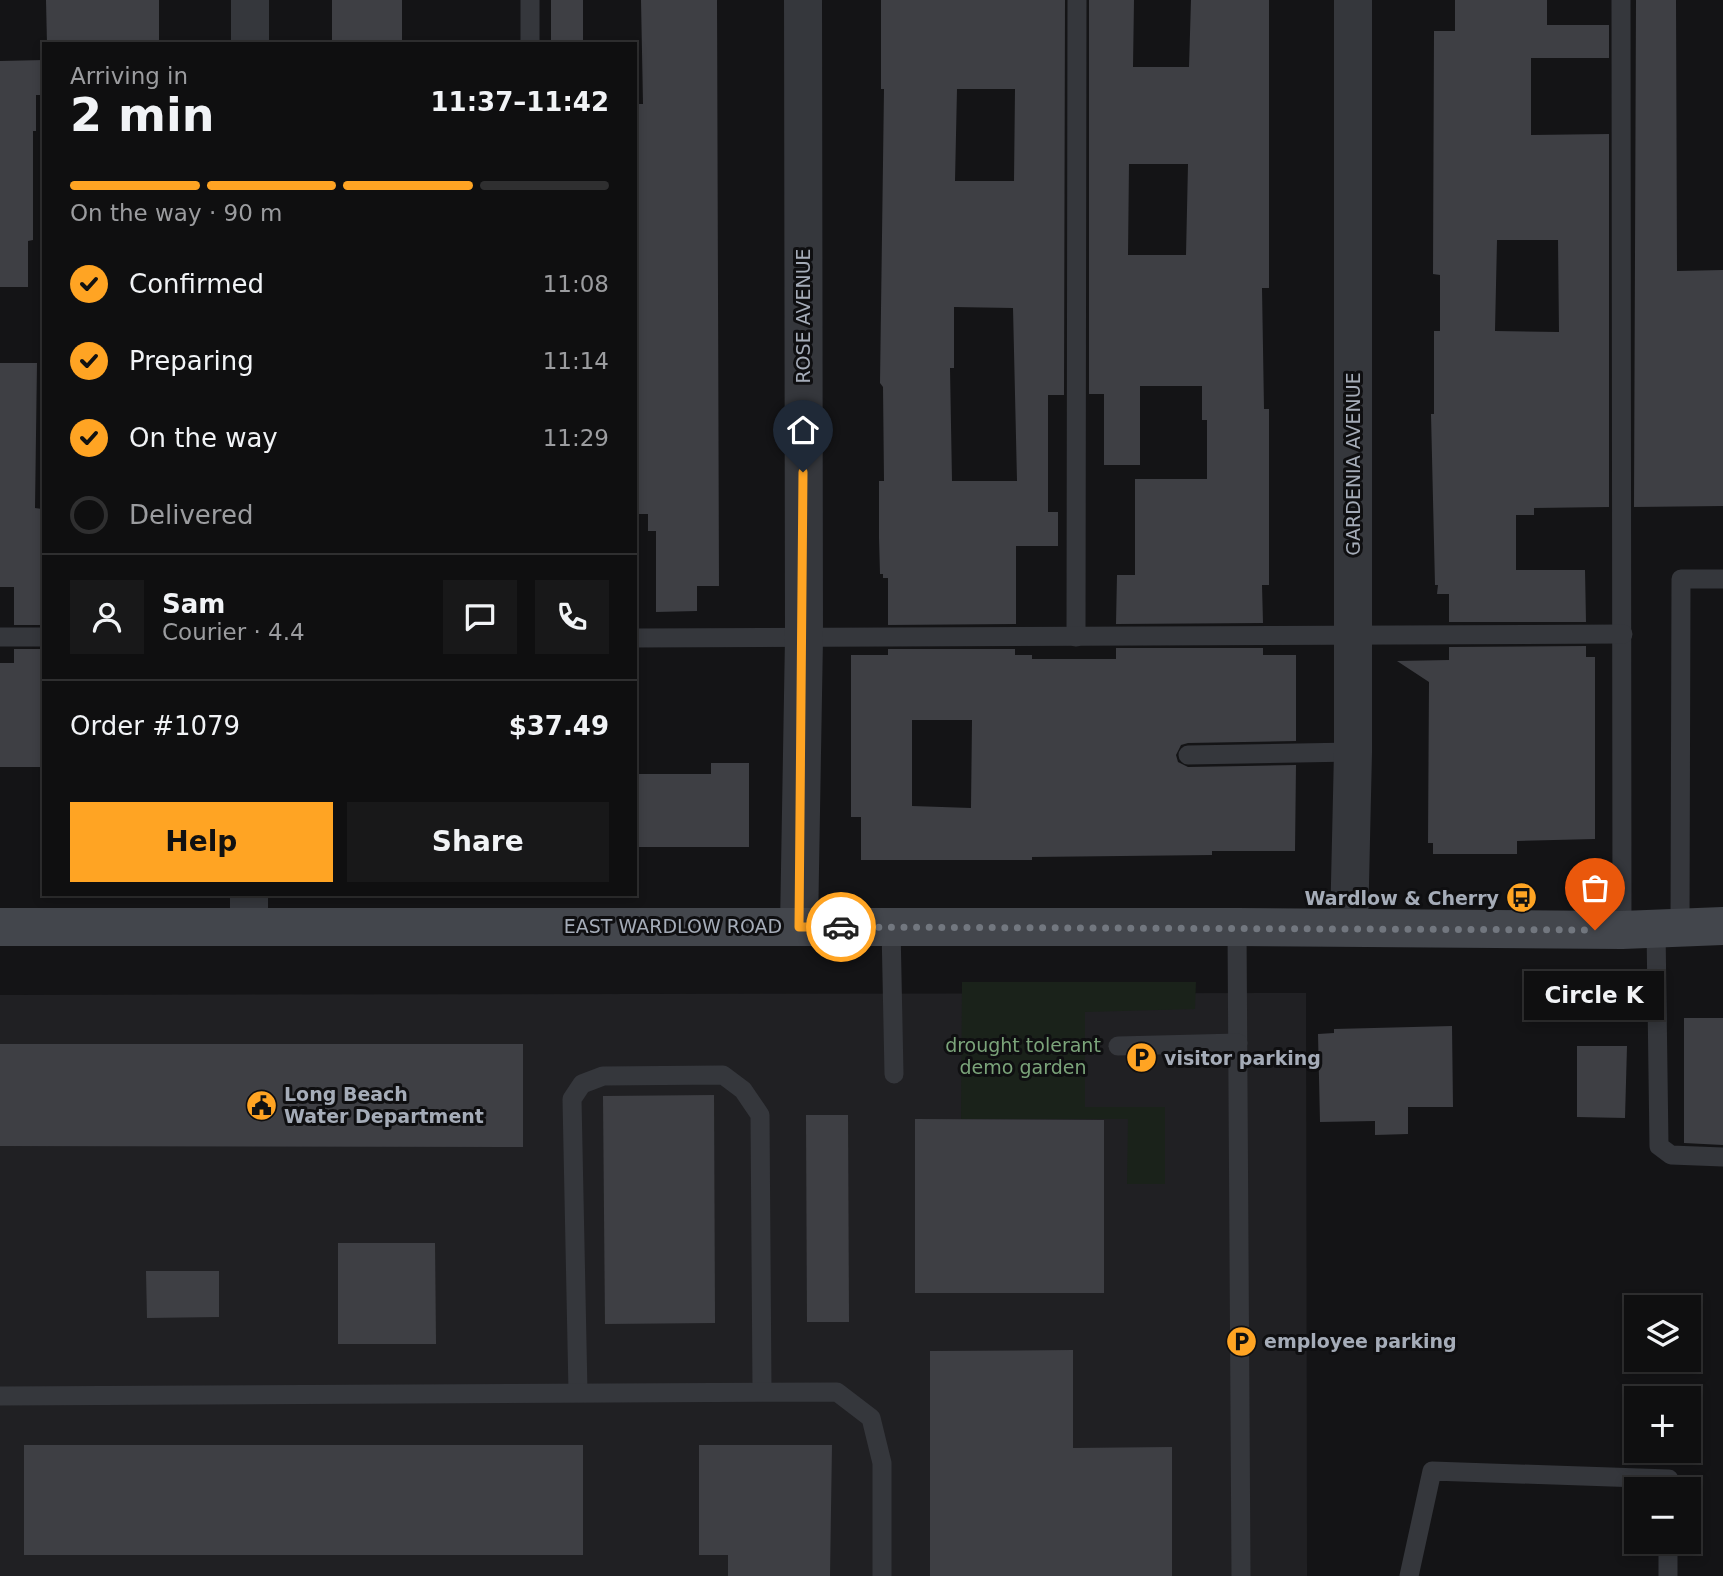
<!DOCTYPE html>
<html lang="en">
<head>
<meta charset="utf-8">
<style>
	:root { --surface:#0f0f10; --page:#181819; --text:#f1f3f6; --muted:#9b9c9f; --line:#2f2f30; --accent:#ffa423 }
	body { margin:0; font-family:"DejaVu Sans",sans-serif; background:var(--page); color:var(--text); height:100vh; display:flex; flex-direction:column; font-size:26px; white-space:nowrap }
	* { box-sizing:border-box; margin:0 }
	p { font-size:23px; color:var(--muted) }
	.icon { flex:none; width:38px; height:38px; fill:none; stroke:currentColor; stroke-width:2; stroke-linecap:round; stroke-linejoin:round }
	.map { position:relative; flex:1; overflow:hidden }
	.drawer { position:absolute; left:42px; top:42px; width:595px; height:854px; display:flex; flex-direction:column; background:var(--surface); border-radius:0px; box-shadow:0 4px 10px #0003,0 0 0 2px var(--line) }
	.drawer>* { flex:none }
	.controls { position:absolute; left:1624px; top:1295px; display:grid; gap:14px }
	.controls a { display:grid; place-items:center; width:77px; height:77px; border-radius:0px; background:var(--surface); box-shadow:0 4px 10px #0003,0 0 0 2px var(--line); font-size:35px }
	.pin { position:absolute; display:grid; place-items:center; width:60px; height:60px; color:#fff; margin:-72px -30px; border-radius:50% 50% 50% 0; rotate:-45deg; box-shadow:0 0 7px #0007 }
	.pin .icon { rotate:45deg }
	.courier { position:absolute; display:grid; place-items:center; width:70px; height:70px; margin:-35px; border:5px solid #ffa423; border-radius:50%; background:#fff; color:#222; box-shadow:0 2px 9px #0007 }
	.bubble { position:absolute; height:49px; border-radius:0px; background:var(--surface); box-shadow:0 4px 10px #0003,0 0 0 2px var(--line); font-size:23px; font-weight:700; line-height:49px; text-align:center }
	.head em { font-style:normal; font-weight:700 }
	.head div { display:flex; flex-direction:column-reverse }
	.head { display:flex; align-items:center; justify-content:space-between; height:119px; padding:0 28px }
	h1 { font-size:46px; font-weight:700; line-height:52px }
	.bar { display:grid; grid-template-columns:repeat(4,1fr); gap:10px 7px; align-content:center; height:84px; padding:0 28px }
	.bar i { height:9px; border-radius:5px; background:var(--line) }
	.bar .on { background:var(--accent) }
	.bar p { grid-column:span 4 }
	.line { display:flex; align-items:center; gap:18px; padding:0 28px; border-top:2px solid var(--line) }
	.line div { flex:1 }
	.round { display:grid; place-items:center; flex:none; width:74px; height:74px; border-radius:0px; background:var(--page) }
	ol { padding:0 28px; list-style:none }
	li { display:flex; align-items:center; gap:21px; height:77px }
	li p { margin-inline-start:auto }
	li .icon { padding:7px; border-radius:50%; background:var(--accent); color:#111; stroke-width:4 }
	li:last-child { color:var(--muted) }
	li i { width:38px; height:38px; border:4px solid var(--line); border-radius:50% }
	.action { display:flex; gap:14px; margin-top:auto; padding:14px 28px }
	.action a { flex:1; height:80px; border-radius:0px; background:var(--accent); color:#111; font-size:28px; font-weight:700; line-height:80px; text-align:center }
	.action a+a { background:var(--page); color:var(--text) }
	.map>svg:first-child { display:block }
	.built { fill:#202023 }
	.green { fill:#1a221a }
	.building { fill:#3e3f44; fill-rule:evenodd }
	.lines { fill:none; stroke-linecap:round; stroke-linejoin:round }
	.service { stroke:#35373c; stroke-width:19 }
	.minor { stroke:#35373c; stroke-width:38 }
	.secondary { stroke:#43464c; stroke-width:38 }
	.done { stroke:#72777f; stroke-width:7; stroke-dasharray:0 12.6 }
	.route { stroke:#ffa423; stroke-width:9 }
	.labels { text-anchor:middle; stroke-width:6; stroke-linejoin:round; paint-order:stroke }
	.street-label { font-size:19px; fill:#a5acb8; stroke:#0f0f11 }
	.poi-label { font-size:19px; font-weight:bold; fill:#a5acb8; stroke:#0f0f11; text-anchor:start }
	.park-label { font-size:19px; fill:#7ba47a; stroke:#0f0f11 }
</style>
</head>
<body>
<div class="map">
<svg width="1723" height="1576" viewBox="0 0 1723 1576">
	<rect width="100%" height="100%" fill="#141416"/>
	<polygon class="built" points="1306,993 1307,1576 0,1576 0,995"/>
	<polygon class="green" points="962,982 1196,982 1195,1009 1085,1012 1085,1107 1165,1107 1165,1184 1127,1184 1128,1119 961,1119"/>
	<g class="building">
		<polygon points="46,0 159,0 159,44 47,44"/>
		<rect x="332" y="0" width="70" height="44"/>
		<rect x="551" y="0" width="32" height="44"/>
		<polygon points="641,0 717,0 719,586 697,586 697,611 656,612 656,531 648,531 648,514 635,514 635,104 643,104"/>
		<path d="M881,0H1065L1064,395H1048V512H1058V546H1016V624L888,625V578H883V574H880L879,538V481H884L883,387L880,383L884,89H881ZM957,89H1015L1014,181H955ZM954,307L1013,308L1017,481H952L950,368H954Z"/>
		<path d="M1089,0H1134L1133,67H1189L1191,0H1269V288H1262L1264,409H1269V585H1262L1263,623L1116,624L1117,575H1135V479H1207V420H1202V386H1140V465H1104V394H1089ZM1129,164H1188L1186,255H1128Z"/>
		<path d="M1455,0H1547V25H1609V58H1531V135L1609,134V507L1534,508V515H1516V570H1585L1586,622H1449V594H1437L1438,585H1435L1431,414H1434V331H1440V275L1433,274L1434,31H1455ZM1497,240H1558L1559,332L1495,331Z"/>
		<polygon points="1636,0 1676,0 1677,271 1723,270 1723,506 1634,507"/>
		<polygon points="44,60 44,95 36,95 36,131 33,131 33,240 28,241 28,287 0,287 0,61"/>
		<polygon points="0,363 37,363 35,508 42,509 44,625 14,625 14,587 0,587"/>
		<polygon points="1586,646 1586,657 1595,657 1595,839 1517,841 1517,854 1433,854 1433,843 1428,843 1429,682 1397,661 1449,660 1449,647"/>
		<path d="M1116,648H1263V655H1296V741L1188,743L1181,745L1176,755L1178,762L1188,767L1296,765L1295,851H1212V855L1032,857V860H861V817H851V655H888V649H1015V655H1032V659H1116ZM912,720H972L971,808L912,806Z"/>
		<polygon points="14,649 44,649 44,767 0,767 0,663 14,663"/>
		<polygon points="711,763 749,763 749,847 635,847 635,774 711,774"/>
		<polygon points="1684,1018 1723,1018 1723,1145 1684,1143"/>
		<polygon points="1452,1026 1453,1107 1408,1107 1408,1134 1375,1135 1375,1121 1320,1122 1318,1034 1334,1033 1334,1029"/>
		<polygon points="0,1044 523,1044 523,1147 0,1146"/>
		<polygon points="1577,1046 1627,1046 1625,1118 1577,1117"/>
		<polygon points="714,1095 715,1323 605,1324 603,1096"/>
		<polygon points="806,1115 848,1115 849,1322 807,1322"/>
		<polygon points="915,1119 1104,1120 1104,1293 915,1293"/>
		<polygon points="338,1243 435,1243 436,1344 338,1344"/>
		<polygon points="146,1271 219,1271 219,1317 147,1318"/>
		<polygon points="1073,1350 1073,1448 1172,1447 1172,1576 930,1576 930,1351"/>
		<rect x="24" y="1445" width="559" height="110"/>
		<polygon points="699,1445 832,1445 830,1576 728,1576 728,1555 699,1555"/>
	</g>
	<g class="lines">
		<g class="service">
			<polyline points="530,0 530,44"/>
			<polyline points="1621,0 1622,930"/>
			<polyline points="0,637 44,637"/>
			<polyline points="1076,637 1077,0"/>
			<polyline points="635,638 1623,634"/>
			<polyline points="1188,755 1353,752"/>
			<polyline points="1680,926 1681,579 1723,579"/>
			<polyline points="891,927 894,1074"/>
			<polyline points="1237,927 1241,1576"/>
			<polyline points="1656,928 1659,1146 1671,1155 1723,1157"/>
			<polyline points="1118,1046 1238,1043"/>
			<polyline points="578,1392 572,1099 582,1084 603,1076 723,1075 743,1090 760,1115 762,1390"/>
			<polyline points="0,1396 837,1392 871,1418 882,1463 882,1576"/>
			<polyline points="1409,1576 1432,1471 1669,1479 1669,1489"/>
			<polyline points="1668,1576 1668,1542"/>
		</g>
		<g class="minor">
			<polyline points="250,44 250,0"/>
			<polyline points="249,894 249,925"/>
			<polyline points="799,927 804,638 803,0"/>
			<polyline points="1349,927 1353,752 1353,0"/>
		</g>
		<polyline class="secondary" points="0,927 1237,927 1622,930 1723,926"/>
	</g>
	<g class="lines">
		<polyline class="done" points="841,927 1595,930"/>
		<polyline class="route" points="803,472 799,927 841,927"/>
	</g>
	<defs>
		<symbol id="bus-disc" viewBox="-11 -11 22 22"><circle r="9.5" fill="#ffa423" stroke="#0f0f11"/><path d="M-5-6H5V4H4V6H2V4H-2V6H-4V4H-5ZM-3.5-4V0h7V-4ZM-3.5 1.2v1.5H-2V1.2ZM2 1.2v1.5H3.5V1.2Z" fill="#111"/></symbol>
		<symbol id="parking-disc" viewBox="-11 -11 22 22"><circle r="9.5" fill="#ffa423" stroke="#0f0f11"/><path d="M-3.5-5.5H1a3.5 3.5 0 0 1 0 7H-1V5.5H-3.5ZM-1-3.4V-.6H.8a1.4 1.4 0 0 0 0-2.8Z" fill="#111"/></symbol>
		<symbol id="civic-disc" viewBox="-11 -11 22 22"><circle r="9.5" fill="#ffa423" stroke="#0f0f11"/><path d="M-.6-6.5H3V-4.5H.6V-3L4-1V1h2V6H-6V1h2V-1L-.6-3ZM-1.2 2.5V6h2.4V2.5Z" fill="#111"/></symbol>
	</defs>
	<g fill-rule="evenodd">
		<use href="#bus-disc" x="1504" y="880" width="35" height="35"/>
		<use href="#parking-disc" x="1124" y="1040" width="35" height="35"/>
		<use href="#civic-disc" x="244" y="1088" width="35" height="35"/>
		<use href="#parking-disc" x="1224" y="1324" width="35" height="35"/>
	</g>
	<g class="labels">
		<g class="street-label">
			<text transform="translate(803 316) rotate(-90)" y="7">ROSE AVENUE</text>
			<text transform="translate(1353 464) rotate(-90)" y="7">GARDENIA AVENUE</text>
			<text x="673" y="933">EAST WARDLOW ROAD</text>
		</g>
		<g class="poi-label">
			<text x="1499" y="905" text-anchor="end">Wardlow &amp; Cherry</text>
			<text x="1164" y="1065">visitor parking</text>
			<text x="284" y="1101">Long Beach<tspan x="284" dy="22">Water Department</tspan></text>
			<text x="1264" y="1348">employee parking</text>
		</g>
		<g class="park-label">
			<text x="1023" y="1052">drought tolerant<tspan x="1023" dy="22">demo garden</tspan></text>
		</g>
	</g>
</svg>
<div class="controls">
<a><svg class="icon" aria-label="layers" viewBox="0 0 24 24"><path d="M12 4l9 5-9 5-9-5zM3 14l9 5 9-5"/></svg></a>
<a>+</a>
<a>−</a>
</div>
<div class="pin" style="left:1595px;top:930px;background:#ea580c"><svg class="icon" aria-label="bag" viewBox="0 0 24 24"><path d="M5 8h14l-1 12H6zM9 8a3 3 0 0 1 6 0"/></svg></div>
<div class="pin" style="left:803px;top:472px;background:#1f2937"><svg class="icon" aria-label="home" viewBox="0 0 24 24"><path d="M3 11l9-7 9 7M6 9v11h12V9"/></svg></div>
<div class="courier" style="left:841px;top:927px"><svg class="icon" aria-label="car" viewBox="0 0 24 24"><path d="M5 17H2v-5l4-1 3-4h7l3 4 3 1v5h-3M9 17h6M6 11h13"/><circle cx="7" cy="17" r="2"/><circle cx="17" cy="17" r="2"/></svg></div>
<div class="bubble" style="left:1524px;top:971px;width:140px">Circle K</div>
<section class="drawer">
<div class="head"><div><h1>2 min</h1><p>Arriving in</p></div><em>11:37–11:42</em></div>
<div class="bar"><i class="on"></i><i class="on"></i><i class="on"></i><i></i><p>On the way · 90 m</p></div>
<ol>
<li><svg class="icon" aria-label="check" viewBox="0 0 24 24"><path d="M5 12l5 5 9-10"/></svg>Confirmed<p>11:08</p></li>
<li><svg class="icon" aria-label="check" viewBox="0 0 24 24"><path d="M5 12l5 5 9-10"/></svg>Preparing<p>11:14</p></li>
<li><svg class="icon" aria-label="check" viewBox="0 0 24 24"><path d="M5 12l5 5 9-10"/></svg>On the way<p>11:29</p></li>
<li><i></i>Delivered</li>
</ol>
<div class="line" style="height:126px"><a class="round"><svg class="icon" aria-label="person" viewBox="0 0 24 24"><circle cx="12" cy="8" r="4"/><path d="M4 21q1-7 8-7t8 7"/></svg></a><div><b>Sam</b><p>Courier · 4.4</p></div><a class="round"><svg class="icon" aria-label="chat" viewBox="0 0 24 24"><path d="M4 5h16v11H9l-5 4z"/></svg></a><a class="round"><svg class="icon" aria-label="phone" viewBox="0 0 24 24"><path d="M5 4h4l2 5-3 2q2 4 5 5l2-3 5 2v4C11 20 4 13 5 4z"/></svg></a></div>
<div class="line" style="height:91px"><div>Order #1079</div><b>$37.49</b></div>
<div class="action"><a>Help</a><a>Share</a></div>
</section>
</div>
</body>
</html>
